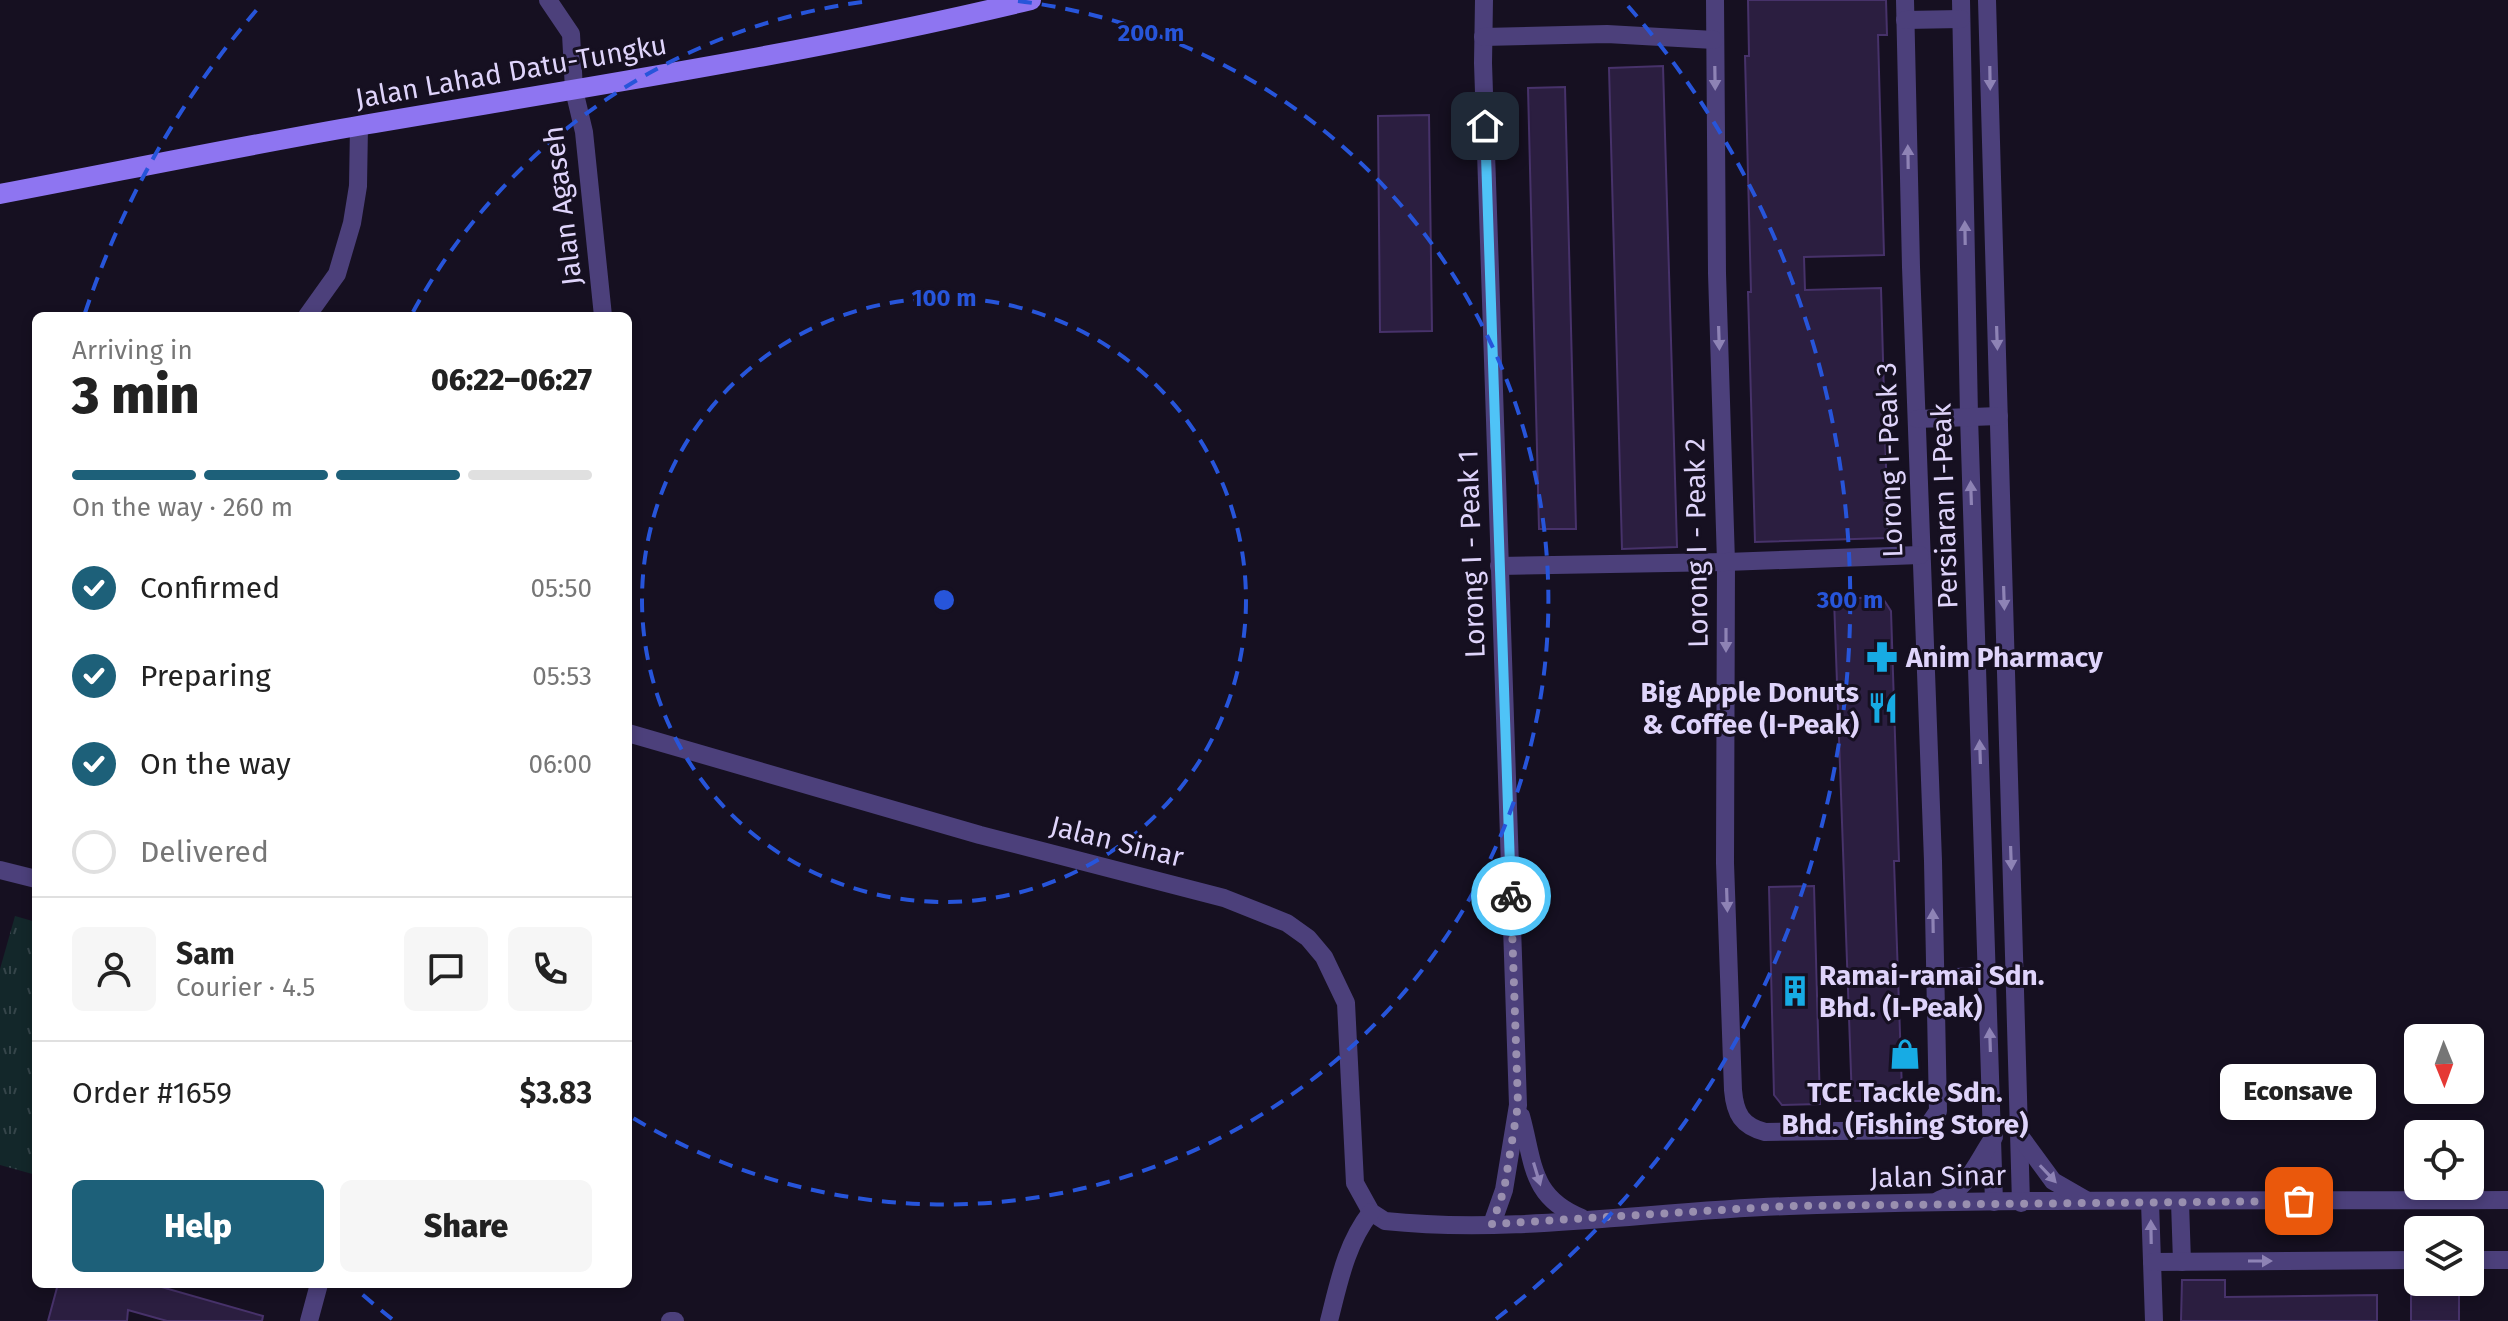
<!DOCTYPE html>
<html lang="en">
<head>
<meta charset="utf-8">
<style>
	:root { --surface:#fff; --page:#f6f6f6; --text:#222; --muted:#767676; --line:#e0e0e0; --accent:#1d6079 }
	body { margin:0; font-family:"Fira Sans",sans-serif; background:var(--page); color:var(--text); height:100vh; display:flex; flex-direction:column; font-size:30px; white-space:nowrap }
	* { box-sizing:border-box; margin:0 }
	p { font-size:26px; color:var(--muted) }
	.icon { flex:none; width:44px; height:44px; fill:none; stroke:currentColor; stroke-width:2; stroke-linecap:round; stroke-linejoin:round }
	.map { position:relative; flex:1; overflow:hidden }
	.side { position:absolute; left:32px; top:312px; width:600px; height:976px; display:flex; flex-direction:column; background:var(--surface); border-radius:12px; box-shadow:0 4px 12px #0003 }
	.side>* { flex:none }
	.needle { width:52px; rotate:179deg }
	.controls { position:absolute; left:2404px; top:1024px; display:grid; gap:16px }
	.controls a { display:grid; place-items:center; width:80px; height:80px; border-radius:12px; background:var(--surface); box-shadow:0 4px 12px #0003; font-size:40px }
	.pin { position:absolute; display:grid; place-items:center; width:68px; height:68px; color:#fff; margin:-34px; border-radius:16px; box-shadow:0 4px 12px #0006 }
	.courier { position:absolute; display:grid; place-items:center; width:80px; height:80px; margin:-40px; border:6px solid #4fc3f7; border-radius:50%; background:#fff; color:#222; box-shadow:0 2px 10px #0007 }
	.bubble { position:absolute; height:56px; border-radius:12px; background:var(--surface); box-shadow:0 4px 12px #0003; font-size:26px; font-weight:800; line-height:56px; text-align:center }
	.overview em { font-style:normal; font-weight:800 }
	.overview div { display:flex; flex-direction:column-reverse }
	.overview { display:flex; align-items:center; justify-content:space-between; height:136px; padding:0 40px }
	h1 { font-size:52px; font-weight:800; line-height:60px }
	.bar { display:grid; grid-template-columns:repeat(4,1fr); gap:12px 8px; align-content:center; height:96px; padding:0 40px }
	.bar i { height:10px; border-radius:6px; background:var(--line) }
	.bar .active { background:var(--accent) }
	.bar p { grid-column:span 4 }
	.line { display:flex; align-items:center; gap:20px; padding:0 40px; border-top:2px solid var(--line) }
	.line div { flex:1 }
	.round { display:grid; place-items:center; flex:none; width:84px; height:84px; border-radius:12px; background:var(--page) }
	ol { padding:0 40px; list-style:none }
	li { display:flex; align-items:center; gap:24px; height:88px }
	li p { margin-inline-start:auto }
	li .icon { padding:8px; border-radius:50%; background:var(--accent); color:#fff; stroke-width:4 }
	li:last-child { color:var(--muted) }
	li i { width:44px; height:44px; border:4px solid var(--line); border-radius:50% }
	.button { display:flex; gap:16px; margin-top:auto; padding:16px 40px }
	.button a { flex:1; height:92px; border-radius:12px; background:var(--accent); color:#fff; font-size:32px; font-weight:800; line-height:92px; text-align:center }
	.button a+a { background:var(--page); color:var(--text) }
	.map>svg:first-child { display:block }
	.grass { fill:url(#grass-tufts) }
	.building { fill:#2b1e40; stroke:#47326a; stroke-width:2 }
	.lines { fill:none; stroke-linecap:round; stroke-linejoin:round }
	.minor { stroke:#4c407b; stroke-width:18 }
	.secondary { stroke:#8e75f1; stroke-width:20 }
	.oneway { fill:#8e83b5 }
	.done { stroke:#998faf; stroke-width:8; stroke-dasharray:0 14.4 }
	.route { stroke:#4fc3f7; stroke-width:10 }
	.ring { fill:none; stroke:#2755da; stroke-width:4; stroke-dasharray:14 10 }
	.labels { text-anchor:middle; stroke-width:6; stroke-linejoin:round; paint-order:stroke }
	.street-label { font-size:28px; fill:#dfd4fb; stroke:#161021 }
	.poi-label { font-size:28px; font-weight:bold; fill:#dfd4fb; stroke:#161021; text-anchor:start }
	.centre { fill:#2755da; stroke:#161021; stroke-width:4 }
	.ring-label { font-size:24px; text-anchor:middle; font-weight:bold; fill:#2755da; stroke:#161021; stroke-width:6; stroke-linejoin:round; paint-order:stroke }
</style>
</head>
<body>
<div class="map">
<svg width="2508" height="1321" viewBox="0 0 2508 1321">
	<defs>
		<pattern id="grass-tufts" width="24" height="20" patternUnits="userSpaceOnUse" patternTransform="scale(2)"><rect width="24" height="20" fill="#13272a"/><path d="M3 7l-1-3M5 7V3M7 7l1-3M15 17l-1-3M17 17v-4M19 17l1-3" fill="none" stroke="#35454a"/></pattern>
	</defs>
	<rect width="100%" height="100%" fill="#161021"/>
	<polygon class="grass" points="15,916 36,922 36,1175 0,1165 0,969"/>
	<g class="building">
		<polygon points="1748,0 1886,0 1887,35 1878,35 1884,255 1804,257 1805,290 1881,288 1888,538 1755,542 1748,292 1751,292 1745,56 1749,56"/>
		<polygon points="1663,66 1677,547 1622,549 1609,68"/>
		<polygon points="1565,87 1576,529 1539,529 1528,88"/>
		<polygon points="1429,115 1432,331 1380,332 1378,116"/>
		<polygon points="1882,597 1891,611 1899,861 1894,861 1902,1091 1896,1101 1852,1101 1834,599"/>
		<polygon points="1814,886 1820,1104 1782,1105 1774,1095 1769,887"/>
		<polygon points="2182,1280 2225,1280 2225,1297 2377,1295 2377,1321 2181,1321"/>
		<rect x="2411" y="1282" width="48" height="39"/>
		<polygon points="58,1284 151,1284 263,1316 262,1321 167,1321 128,1310 127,1321 48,1321"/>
	</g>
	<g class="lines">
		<g class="minor">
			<polyline points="548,0 571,34 574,90 584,132 603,316"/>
			<polyline points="1484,0 1483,63 1518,1105 1504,1190 1492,1224"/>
			<path d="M1715,0L1717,273L1726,562L1725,863L1733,1090C1735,1114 1742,1126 1765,1132L1917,1130L1927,1127L1938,1111L1933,861L1911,267L1905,0"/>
			<polyline points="1961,0 1969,416 1994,1202"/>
			<polyline points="1987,0 2021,1203"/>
			<polyline points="1905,20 1961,19"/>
			<polyline points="1483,37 1607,34 1714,40"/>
			<polyline points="307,316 337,274 352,223 358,186 359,126"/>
			<polyline points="1917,419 1999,416"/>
			<polyline points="1499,566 1726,562 1920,555"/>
			<path d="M628,733L980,835L1224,898L1287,923L1308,938L1324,957L1346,1003L1355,1183L1371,1212L1385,1221C1517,1235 1656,1210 1789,1206C2028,1198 2268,1201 2508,1200"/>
			<polyline points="0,870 36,879"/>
			<polyline points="1934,978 2000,975"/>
			<path d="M1521,1116C1534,1163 1530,1197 1582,1218"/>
			<polyline points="2020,1136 2053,1181 2086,1200"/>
			<path d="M1939,1200C1968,1190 1977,1161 1994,1137"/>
			<polyline points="2150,1202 2154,1321"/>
			<polyline points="2180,1202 2182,1262"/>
			<polyline points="2470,1260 2508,1260"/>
			<polyline points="2152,1262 2418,1260"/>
			<polyline points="309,1321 319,1284"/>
			<polyline points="670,1321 675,1321"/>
			<path d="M1329,1321C1339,1282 1346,1244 1371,1212"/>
		</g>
		<path class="secondary" d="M0,194C121,171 242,146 363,125C586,87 811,53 1031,0"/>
	</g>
	<defs><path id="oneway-solid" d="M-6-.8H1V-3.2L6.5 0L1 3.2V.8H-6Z" transform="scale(2)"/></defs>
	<g class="oneway">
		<use href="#oneway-solid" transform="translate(1715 78) rotate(89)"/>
		<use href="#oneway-solid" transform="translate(1990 78) rotate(89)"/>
		<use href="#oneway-solid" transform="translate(1908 157) rotate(-91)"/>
		<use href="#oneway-solid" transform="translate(1965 233) rotate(-91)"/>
		<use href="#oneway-solid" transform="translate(1719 338) rotate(88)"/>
		<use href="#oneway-solid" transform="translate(1997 338) rotate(88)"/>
		<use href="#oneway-solid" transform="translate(1971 493) rotate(-92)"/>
		<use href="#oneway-solid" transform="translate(2004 598) rotate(88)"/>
		<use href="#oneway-solid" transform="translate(1726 640) rotate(90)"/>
		<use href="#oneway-solid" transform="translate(1980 752) rotate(-92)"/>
		<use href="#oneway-solid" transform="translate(2011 858) rotate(88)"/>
		<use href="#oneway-solid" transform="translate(1727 900) rotate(88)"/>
		<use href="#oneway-solid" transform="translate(1933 921) rotate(-91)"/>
		<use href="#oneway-solid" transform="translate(1990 1040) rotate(-92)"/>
		<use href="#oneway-solid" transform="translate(1537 1174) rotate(73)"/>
		<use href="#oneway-solid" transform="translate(2048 1174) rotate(47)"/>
		<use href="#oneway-solid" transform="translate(2151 1232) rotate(-91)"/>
		<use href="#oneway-solid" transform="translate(2260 1261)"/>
	</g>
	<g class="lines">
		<polyline class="done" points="1511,896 1518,1105 1504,1190 1492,1224 1787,1206 2299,1201"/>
		<polyline class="route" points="1485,126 1511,896"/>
	</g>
	<g class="ring">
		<circle cx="944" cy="600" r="302"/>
		<path d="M413 312A604 604 0 0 1 870 1M1018 1A604 604 0 1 1 628 1115"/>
		<path d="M392 1319A906 906 0 0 1 356 1289M85 313A906 906 0 0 1 260 6M1628 6A906 906 0 0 1 1496 1319"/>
	</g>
	<defs>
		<symbol id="pharmacy-bare" viewBox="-9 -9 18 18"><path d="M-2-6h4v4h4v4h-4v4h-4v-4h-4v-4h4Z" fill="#17abe4" stroke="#161021" stroke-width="2.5" paint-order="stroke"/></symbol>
		<symbol id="restaurant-bare" viewBox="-9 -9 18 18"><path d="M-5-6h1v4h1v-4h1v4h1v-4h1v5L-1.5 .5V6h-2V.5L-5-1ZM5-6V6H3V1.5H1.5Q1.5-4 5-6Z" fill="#17abe4" stroke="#161021" stroke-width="2.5" paint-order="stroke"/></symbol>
		<symbol id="building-bare" viewBox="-9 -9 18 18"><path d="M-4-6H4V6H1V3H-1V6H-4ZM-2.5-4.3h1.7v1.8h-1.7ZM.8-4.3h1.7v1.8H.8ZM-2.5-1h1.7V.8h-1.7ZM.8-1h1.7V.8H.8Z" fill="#17abe4" stroke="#161021" stroke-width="2.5" paint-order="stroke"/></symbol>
		<symbol id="shop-bare" viewBox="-9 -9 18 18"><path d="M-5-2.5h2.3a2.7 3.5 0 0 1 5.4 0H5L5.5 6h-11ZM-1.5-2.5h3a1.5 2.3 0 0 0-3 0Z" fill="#17abe4" stroke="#161021" stroke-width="2.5" paint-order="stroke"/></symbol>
	</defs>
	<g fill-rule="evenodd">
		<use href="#pharmacy-bare" x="1860" y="635" width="44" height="44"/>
		<use href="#restaurant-bare" x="1861" y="686" width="44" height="44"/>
		<use href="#building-bare" x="1773" y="969" width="44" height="44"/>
		<use href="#shop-bare" x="1883" y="1032" width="44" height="44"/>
	</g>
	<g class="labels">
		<g class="street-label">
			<text transform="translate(511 71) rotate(-10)" y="10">Jalan Lahad Datu-Tungku</text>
			<text transform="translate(562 206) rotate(-97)" y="10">Jalan Agaseh</text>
			<text transform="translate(1889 460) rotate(-92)" y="10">Lorong I-Peak 3</text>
			<text transform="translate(1944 506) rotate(-92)" y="10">Persiaran I-Peak</text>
			<text transform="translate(1696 543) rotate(-91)" y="10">Lorong I - Peak 2</text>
			<text transform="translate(1471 554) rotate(-92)" y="10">Lorong I - Peak 1</text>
			<text transform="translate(1117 841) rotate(14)" y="10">Jalan Sinar</text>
			<text transform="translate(1938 1176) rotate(-1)" y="10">Jalan Sinar</text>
		</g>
		<g class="poi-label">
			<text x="1906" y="667">Anim Pharmacy</text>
			<text x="1859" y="702" text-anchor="end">Big Apple Donuts<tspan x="1859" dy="32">&amp; Coffee (I-Peak)</tspan></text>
			<text x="1819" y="985">Ramai-ramai Sdn.<tspan x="1819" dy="32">Bhd. (I-Peak)</tspan></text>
			<text x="1905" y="1102" text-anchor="middle">TCE Tackle Sdn.<tspan x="1905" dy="32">Bhd. (Fishing Store)</tspan></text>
		</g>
	</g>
	<circle cx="944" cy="600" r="12" class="centre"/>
	<g class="ring-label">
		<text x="1151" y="41">200 m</text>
		<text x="944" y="306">100 m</text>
		<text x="1850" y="608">300 m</text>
	</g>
</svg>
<div class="controls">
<a><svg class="needle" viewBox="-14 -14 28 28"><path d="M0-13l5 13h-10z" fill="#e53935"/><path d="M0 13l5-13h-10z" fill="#767676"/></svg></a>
<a><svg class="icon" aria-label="locate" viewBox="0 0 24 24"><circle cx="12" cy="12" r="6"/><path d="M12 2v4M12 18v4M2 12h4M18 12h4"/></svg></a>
<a><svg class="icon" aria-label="layers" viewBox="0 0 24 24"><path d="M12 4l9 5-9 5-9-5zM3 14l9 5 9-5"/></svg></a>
</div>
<div class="pin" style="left:2299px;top:1201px;background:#ea580c"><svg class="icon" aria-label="bag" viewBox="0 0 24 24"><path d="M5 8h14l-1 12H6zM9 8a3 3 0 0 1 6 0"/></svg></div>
<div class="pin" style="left:1485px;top:126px;background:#1f2937"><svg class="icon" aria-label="home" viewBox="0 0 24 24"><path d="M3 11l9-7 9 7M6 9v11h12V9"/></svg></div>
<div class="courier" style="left:1511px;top:896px"><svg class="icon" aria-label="bike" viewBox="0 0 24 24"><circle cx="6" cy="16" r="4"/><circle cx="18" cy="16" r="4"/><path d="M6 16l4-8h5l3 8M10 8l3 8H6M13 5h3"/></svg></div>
<div class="bubble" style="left:2220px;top:1064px;width:156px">Econsave</div>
<section class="side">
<div class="overview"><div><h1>3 min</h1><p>Arriving in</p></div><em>06:22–06:27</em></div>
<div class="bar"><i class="active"></i><i class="active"></i><i class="active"></i><i></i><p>On the way · 260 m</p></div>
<ol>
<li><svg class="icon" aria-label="check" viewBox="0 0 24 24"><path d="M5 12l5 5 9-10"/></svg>Confirmed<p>05:50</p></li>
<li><svg class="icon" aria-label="check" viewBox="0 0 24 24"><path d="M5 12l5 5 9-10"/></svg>Preparing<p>05:53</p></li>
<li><svg class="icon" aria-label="check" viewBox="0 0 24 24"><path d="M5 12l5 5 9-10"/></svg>On the way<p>06:00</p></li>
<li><i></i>Delivered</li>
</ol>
<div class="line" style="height:144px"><a class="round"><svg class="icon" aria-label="person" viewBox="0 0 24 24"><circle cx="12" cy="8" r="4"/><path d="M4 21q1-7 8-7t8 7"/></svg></a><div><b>Sam</b><p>Courier · 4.5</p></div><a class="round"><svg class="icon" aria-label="chat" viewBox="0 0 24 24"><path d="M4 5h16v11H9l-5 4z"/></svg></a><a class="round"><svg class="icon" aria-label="phone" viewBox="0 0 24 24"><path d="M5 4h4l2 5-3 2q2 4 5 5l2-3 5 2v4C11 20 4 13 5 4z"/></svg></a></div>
<div class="line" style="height:104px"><div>Order #1659</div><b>$3.83</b></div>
<div class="button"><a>Help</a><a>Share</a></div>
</section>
</div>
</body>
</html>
